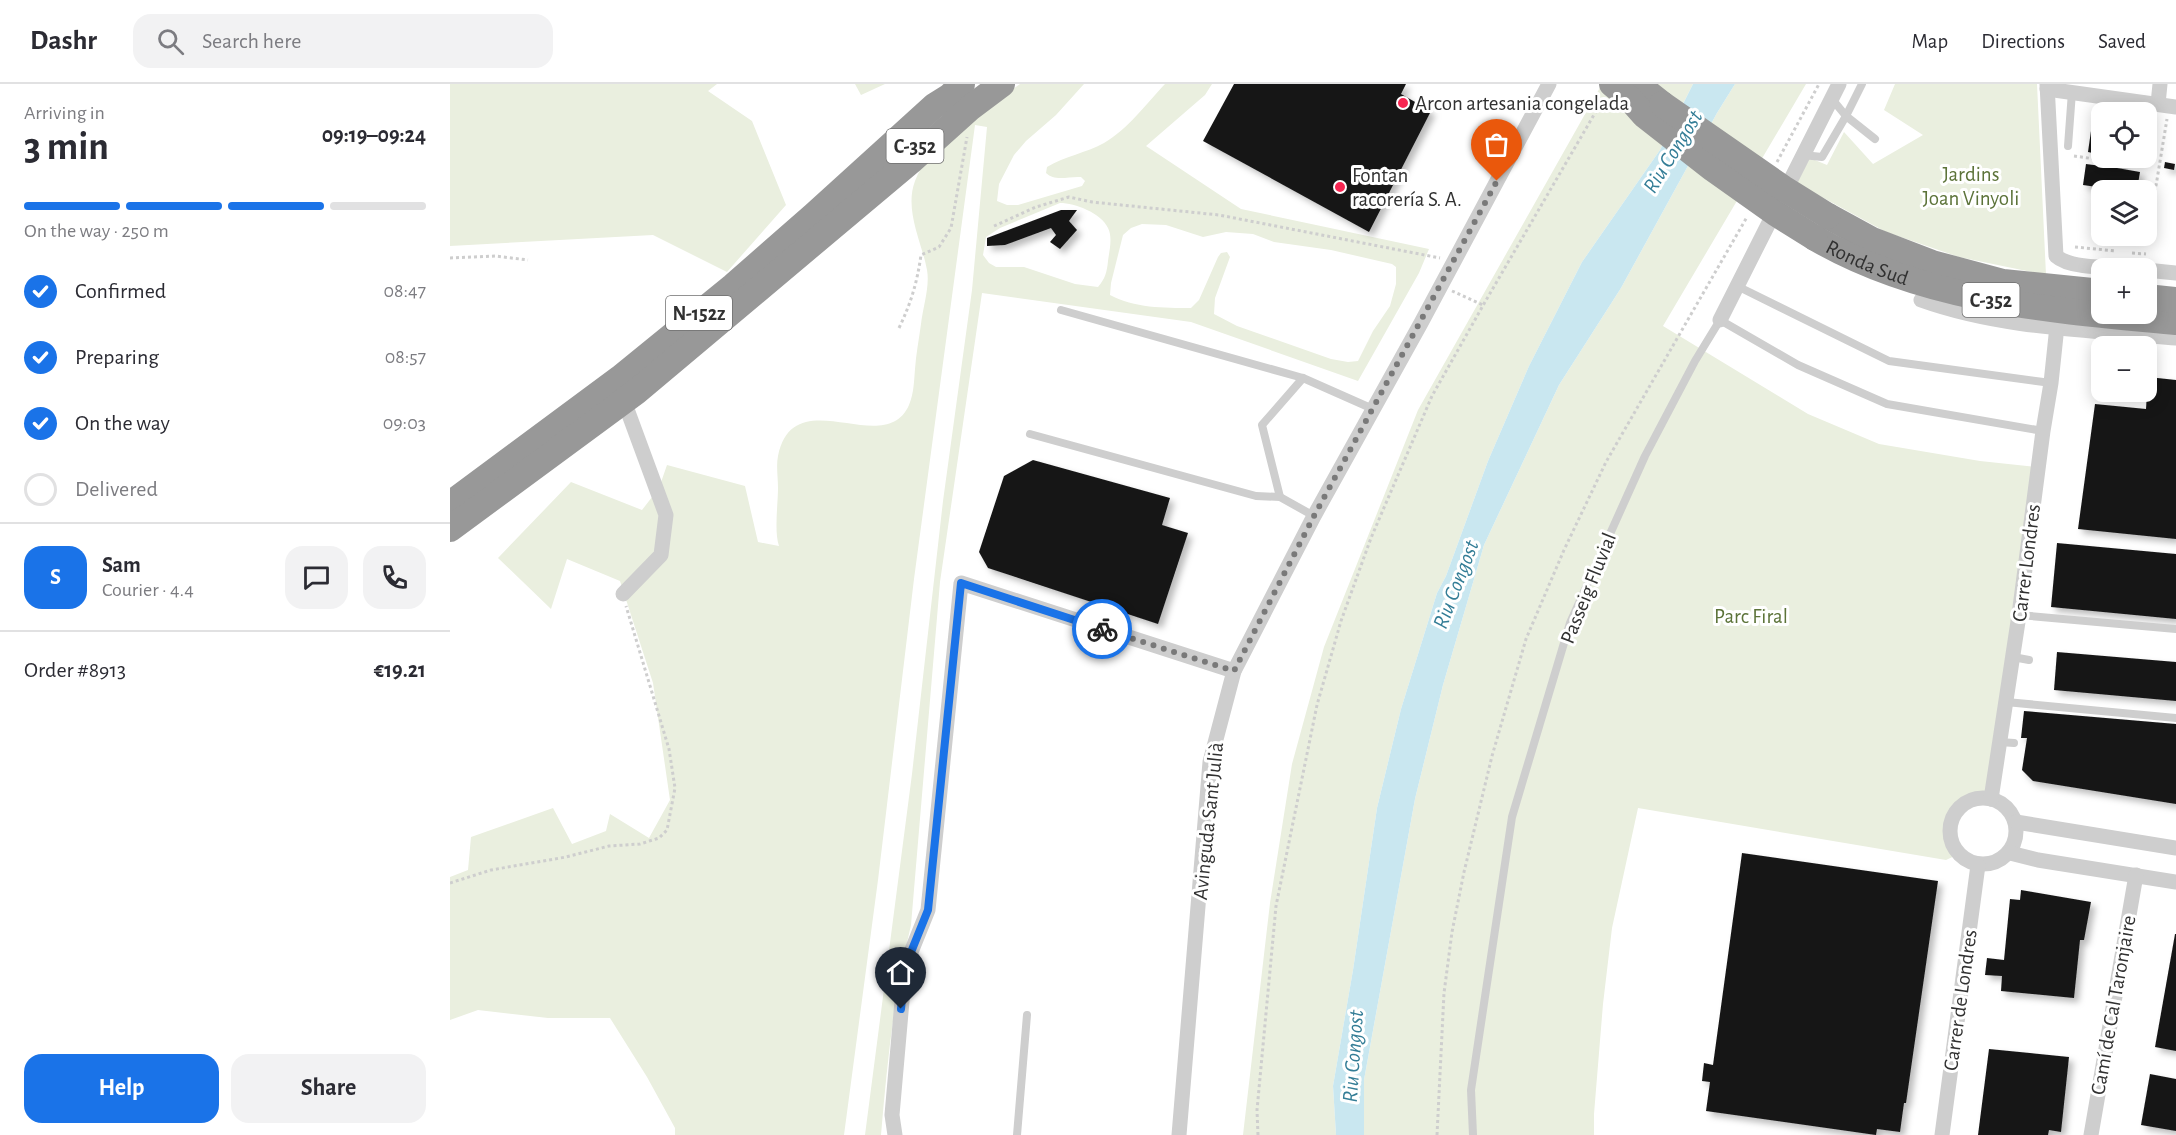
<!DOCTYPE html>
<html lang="en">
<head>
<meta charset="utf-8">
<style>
	:root { --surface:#fff; --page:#f2f2f3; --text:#2b2b33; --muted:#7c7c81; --line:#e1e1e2; --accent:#1a73e8 }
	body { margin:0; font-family:"Alegreya Sans",sans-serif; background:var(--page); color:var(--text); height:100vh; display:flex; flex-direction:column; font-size:22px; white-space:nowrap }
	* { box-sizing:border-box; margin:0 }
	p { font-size:20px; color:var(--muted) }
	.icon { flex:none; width:33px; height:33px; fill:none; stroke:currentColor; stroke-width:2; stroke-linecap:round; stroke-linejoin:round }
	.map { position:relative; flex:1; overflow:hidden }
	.panel { display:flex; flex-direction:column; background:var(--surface); width:450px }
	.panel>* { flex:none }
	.buttons { position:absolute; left:1641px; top:18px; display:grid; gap:12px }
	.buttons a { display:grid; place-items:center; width:66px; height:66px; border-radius:12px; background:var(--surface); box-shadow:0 3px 15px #0003; font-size:30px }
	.pin { position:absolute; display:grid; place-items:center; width:51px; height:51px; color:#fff; margin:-62px -26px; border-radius:50% 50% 50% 0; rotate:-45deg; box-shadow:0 0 6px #0007 }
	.pin .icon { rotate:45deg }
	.courier { position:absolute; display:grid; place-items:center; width:60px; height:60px; margin:-30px; border:4px solid #1a73e8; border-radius:50%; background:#fff; color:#222; box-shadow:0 2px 8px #0007 }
	.summary em { font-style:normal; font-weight:600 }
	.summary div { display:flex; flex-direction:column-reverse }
	.summary { display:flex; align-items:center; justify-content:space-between; height:102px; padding:0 24px }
	h1 { font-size:39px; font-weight:600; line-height:45px }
	.bar { display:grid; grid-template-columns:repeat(4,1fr); gap:9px 6px; align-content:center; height:72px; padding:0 24px }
	.bar i { height:8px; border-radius:4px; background:var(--line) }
	.bar .on { background:var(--accent) }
	.bar p { grid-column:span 4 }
	.line { display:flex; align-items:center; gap:15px; padding:0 24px; border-top:2px solid var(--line) }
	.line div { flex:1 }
	.round { display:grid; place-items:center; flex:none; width:63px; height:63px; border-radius:18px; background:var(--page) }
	ol { padding:0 24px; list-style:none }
	li { display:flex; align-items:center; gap:18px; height:66px }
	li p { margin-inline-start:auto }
	li .icon { padding:6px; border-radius:50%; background:var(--accent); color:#fff; stroke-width:4 }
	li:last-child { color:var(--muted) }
	li i { width:33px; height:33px; border:3px solid var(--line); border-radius:50% }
	.button { display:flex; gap:12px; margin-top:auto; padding:12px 24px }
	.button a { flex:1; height:69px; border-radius:18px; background:var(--accent); color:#fff; font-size:24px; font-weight:600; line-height:69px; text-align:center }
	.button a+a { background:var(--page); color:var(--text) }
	header { display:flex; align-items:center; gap:36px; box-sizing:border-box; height:84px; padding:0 30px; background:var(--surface); border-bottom:2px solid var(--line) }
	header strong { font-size:28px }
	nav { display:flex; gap:33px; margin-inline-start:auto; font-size:21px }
	.search { width:420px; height:54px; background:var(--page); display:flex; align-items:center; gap:15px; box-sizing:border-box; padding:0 21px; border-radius:18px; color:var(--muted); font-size:22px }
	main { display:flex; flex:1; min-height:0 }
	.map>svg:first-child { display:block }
	.green { fill:#eaefdf; fill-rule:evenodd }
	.water { fill:#c9e7f0 }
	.building { fill:#181818; filter:url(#shadow) }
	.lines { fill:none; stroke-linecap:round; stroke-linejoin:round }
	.path { stroke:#cecece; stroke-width:3; stroke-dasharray:3 3; stroke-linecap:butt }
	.lane { stroke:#cecece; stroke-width:8 }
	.street { stroke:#cecece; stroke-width:15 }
	.highway { stroke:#989898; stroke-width:26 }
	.highway-bridge { stroke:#989898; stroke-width:26 }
	.done { stroke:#797979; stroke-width:6; stroke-dasharray:0 10.8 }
	.route { stroke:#1a73e8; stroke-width:8 }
	.poi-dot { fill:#f72551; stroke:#fff; stroke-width:2 }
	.labels { text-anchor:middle; stroke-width:6; stroke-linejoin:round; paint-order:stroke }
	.shield { fill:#fff; stroke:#6f6f6f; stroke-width:1.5 }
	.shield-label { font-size:20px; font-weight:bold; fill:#313131 }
	.poi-label { font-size:21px; fill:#313131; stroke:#fff; text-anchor:start }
	.park-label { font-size:21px; fill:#5c7339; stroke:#fff }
	.street-label { font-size:21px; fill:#313131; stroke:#fff }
	.water-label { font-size:22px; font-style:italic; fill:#337d96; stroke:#fff }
</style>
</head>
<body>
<header>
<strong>Dashr</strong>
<div class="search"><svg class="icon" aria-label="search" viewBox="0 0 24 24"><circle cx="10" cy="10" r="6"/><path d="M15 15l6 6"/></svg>Search here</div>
<nav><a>Map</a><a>Directions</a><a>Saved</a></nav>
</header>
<main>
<section class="panel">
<div class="summary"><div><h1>3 min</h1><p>Arriving in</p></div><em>09:19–09:24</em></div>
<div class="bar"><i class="on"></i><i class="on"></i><i class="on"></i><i></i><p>On the way · 250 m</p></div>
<ol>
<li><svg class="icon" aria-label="check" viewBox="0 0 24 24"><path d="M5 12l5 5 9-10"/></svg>Confirmed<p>08:47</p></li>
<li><svg class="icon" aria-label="check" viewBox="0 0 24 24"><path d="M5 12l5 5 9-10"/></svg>Preparing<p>08:57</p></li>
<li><svg class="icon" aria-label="check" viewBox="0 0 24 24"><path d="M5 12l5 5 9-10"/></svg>On the way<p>09:03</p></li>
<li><i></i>Delivered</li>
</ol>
<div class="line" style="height:108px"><b class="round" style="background:var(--accent);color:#fff">S</b><div><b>Sam</b><p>Courier · 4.4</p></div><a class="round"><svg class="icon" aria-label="chat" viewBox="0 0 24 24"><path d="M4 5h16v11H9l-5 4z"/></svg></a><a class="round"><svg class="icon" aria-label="phone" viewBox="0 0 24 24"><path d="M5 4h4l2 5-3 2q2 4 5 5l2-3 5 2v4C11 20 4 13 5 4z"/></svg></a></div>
<div class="line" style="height:78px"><div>Order #8913</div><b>€19.21</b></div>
<div class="button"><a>Help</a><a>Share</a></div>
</section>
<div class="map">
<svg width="1726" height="1051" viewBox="0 0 1726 1051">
	<defs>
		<filter id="shadow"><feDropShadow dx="4.5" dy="4.5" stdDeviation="3" flood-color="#0004"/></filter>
	</defs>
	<rect width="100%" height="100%" fill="#fff"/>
	<g class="green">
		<polygon points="0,0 267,0 258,7 302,37 336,121 277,188 203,151 0,162"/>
		<polygon points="405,0 435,0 411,11"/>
		<path d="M570,0H634L606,31L576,57L564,71L549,100L547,117L557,121H568L632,102L635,97L631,93C619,92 605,98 596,89L597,83C615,72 636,69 654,59C678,45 696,20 715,0H762L755,11L696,62L791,125L979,165L969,189L908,297L741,238L532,209L490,498L461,841C444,910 437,980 431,1051H415L462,690L493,417L522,206L537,43L525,41L464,495L428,796L394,1051H225V1044L197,993L160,934H98L28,926L0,936V793L18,786L21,753L103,724L122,760L156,747L160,730L199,754L220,716L203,599L170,497L117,475L101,525L48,474L121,398L192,426L209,404L217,381L295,402L308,458L329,462C324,448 328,420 328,404C328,393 326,382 328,372C344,295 435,376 459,321C464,309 464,297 465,285C466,270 469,255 471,240C473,223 480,202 477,186C472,158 454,126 465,97C480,57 536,24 570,0ZM610,119C625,119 651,129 658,144C663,154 659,168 658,177C657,188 655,195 648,203L625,200L574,183H546L539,179L533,171L536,153L550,144ZM692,140L716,141L753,153L776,148L803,150L824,158L881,166L942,180L946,183V200L940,222L923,247L908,277L898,278L881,275L787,242L764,230L765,214L780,173L777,168L771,169L768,173L749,216L741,224C714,224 684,224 660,211L661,199L673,151L681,144Z"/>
		<polygon points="1152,0 1243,0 1210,66 1132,178 1079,282 1038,377 996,492 987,509 951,625 927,724 903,886 883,1002 886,1051 793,1051 820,819 842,680 874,563 968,326"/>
		<path d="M1285,0H1356L1213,242L1358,330L1429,360L1530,377L1595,384L1541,715C1507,714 1489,740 1509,770L1496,776L1188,724L1162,844L1153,920L1144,1030V1051H914V996L965,715L993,601L1034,461L1109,301L1171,204L1267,29Z"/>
		<polygon points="1445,0 1587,0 1596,191 1509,173 1436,148 1346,99 1360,74 1377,81 1394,48 1423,80 1473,51 1434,26"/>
	</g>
	<polygon class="water" points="1243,0 1285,0 1267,29 1171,204 1109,301 1034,461 993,601 965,715 914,996 914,1051 886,1051 883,1002 903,886 927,724 951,625 987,509 996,492 1038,377 1079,282 1132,178 1210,66"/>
	<g class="building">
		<polygon points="784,0 956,0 951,10 981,27 919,148 753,57"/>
		<polygon points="1641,47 1652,49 1652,71 1638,68"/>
		<polygon points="1656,74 1669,74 1668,77 1673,77 1672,82 1668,81 1667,84 1690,88 1687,106 1668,106 1633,101 1636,80 1659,83 1659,81 1655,80"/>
		<polygon points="1676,74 1692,74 1691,77"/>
		<polygon points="1715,78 1725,80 1724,86 1714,84"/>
		<polygon points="611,126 627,126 619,137 627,146 610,165 600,158 606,151 601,144 555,161 537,162 537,154"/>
		<polygon points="1698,293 1726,296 1726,455 1628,445 1645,320 1696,325"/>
		<polygon points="583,376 720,414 712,441 738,449 708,540 538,484 529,468 554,392"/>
		<polygon points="1607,459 1726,470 1726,535 1601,523"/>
		<polygon points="1607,568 1726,578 1726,617 1604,606"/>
		<polygon points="1574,627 1726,640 1726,720 1583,697 1572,686 1577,654 1571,654"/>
		<polygon points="1292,769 1488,797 1456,1019 1454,1019 1450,1048 1427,1045 1426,1051 1256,1027 1260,998 1252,997 1254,979 1263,981"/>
		<polygon points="1571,806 1641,818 1634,856 1630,856 1624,914 1551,907 1552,892 1535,891 1537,874 1554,876 1560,815 1570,816"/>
		<polygon points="1725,850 1726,850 1726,967 1705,963"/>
		<polygon points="1539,965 1619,973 1611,1048 1599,1046 1598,1051 1528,1051"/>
		<polygon points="1700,990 1726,995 1726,1047 1691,1041"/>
	</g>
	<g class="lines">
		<g class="path">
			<polyline points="1624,72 1652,76"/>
			<polyline points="1327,78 1369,0"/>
			<polyline points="1702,126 1717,35"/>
			<polyline points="544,142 586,123 619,113 642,118 769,131 990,174"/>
			<polyline points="1625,163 1666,167"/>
			<polyline points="1682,169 1696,170"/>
			<polyline points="0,174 45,172 78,176"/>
			<polyline points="1002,207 1033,221"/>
			<path d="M449,244C461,219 467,199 471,171L489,163L501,144L517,53"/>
			<polyline points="0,799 41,786 116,773 159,762 190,760 209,754 217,746 225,704 219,665 176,522"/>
			<polyline points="808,1051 807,1026 826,822 867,621 891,537 921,454 982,312 1035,218 1152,17"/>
			<polyline points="987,1051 994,909 1002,848 1014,788 1042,672 1076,555 1114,466 1156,378 1297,133"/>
		</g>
		<g class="lane">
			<polyline points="1412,0 1396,32 1425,55"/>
			<polyline points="1618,62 1622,8"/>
			<polyline points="1353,71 1372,73 1396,32 1382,15"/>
			<polyline points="1287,202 1439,277 1601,299"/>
			<polyline points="611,226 853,294 923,325"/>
			<polyline points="853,294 812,341 830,413 864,432"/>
			<polyline points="580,350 806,412 830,413"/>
			<polyline points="1569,531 1726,545"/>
			<polyline points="1563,573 1579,576"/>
			<polyline points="1556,618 1726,634"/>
			<polyline points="1550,658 1564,659"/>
			<polyline points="567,1051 577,931"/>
			<polyline points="1023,1051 1021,1006 1062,733 1120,539 1195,372 1245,277 1270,236 1348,281 1437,320 1593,347"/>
		</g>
		<g class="street">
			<path d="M1597,0L1606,172C1620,185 1660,183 1679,184"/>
			<polyline points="1597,5 1726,23"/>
			<polyline points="1708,20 1710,0"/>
			<polyline points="1696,186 1726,189"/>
			<path d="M1471,216C1552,245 1641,246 1726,254"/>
			<polyline points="1270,236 1389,0"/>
			<polyline points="173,510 211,471 216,431 174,317"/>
			<circle cx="1533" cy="747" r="33"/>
			<polyline points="1541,715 1569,531 1593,347 1601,299 1607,242"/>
			<polyline points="1566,738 1726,764"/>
			<polyline points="1560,769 1588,776 1726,798"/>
			<polyline points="445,1051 442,1031 455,883 478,826 511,499 784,587"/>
			<polyline points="729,1051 760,678 784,587 864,432 971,239 1099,0"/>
			<polyline points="1492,1051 1528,781"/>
			<polyline points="1641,1051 1686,791"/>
		</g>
		<g class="highway">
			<polyline points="1187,0 1212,20"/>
			<polyline points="1378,132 1422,156 1482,179 1553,198 1652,208"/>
			<path id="s1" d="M1365,154C1475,218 1603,226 1726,238"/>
			<polyline points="1696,213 1726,216"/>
			<polyline points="0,420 170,294 283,202 364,131 484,22 500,12 512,0"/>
			<polyline points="0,445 186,308 461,77 520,24 552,0"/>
		</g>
		<g class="highway-bridge">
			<polyline points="1162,0 1179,14 1194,31 1263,85 1325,129 1365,154"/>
			<polyline points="1212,20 1333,104 1378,132"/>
		</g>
	</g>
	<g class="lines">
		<polyline class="done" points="652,545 784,587 864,432 1047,97"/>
		<polyline class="route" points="451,925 455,883 478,826 511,499 652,545"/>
	</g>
	<g class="poi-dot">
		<circle cx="953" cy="19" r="6"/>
		<circle cx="890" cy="103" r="6"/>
	</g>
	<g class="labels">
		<g class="shield">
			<rect x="436.5" y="45" width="57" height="34" rx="4.5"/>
			<rect x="1512.5" y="199" width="57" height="34" rx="4.5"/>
			<rect x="216" y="212" width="66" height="34" rx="4.5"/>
		</g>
		<g class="shield-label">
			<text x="465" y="69">C-352</text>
			<text x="1541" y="223">C-352</text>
			<text x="249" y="236">N-152z</text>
		</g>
		<g class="poi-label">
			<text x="965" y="26">Arcon artesania congelada</text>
			<text x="902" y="98">Fontan<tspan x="902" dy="24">racorería S. A.</tspan></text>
		</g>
		<g class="park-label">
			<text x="1521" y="97">Jardins<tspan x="1521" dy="24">Joan Vinyoli</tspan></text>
			<text x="1301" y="539">Parc Firal</text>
		</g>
		<g class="street-label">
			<text dy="7" stroke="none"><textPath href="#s1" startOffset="58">Ronda Sud</textPath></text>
			<text transform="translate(1576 479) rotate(-83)" y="7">Carrer Londres</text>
			<text transform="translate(1138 504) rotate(-68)" y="7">Passeig Fluvial</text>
			<text transform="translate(758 737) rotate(-84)" y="7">Avinguda Sant Julià</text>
			<text transform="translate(1510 916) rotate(-82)" y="7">Carrer de Londres</text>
			<text transform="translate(1663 921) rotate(-80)" y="7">Camí de Cal Taronjaire</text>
		</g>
		<g class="water-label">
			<text transform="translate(1222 67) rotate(-58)" y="8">Riu Congost</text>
			<text transform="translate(1005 500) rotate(-69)" y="8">Riu Congost</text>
			<text transform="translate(902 972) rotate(-86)" y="8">Riu Congost</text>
		</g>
	</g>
</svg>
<div class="buttons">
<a><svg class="icon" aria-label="locate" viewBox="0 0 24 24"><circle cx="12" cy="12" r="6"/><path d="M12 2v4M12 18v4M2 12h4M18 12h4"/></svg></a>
<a><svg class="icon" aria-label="layers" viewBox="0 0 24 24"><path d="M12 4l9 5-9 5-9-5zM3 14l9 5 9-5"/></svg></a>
<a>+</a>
<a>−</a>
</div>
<div class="pin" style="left:1047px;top:97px;background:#ea580c"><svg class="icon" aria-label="bag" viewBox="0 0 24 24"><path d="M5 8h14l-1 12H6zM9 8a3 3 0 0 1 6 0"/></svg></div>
<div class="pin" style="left:451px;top:925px;background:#1f2937"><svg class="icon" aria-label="home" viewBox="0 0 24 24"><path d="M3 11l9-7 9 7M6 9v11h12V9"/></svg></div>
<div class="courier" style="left:652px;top:545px"><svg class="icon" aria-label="bike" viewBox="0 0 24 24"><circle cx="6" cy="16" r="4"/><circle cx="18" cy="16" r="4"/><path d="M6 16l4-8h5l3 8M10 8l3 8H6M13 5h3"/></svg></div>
</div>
</main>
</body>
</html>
